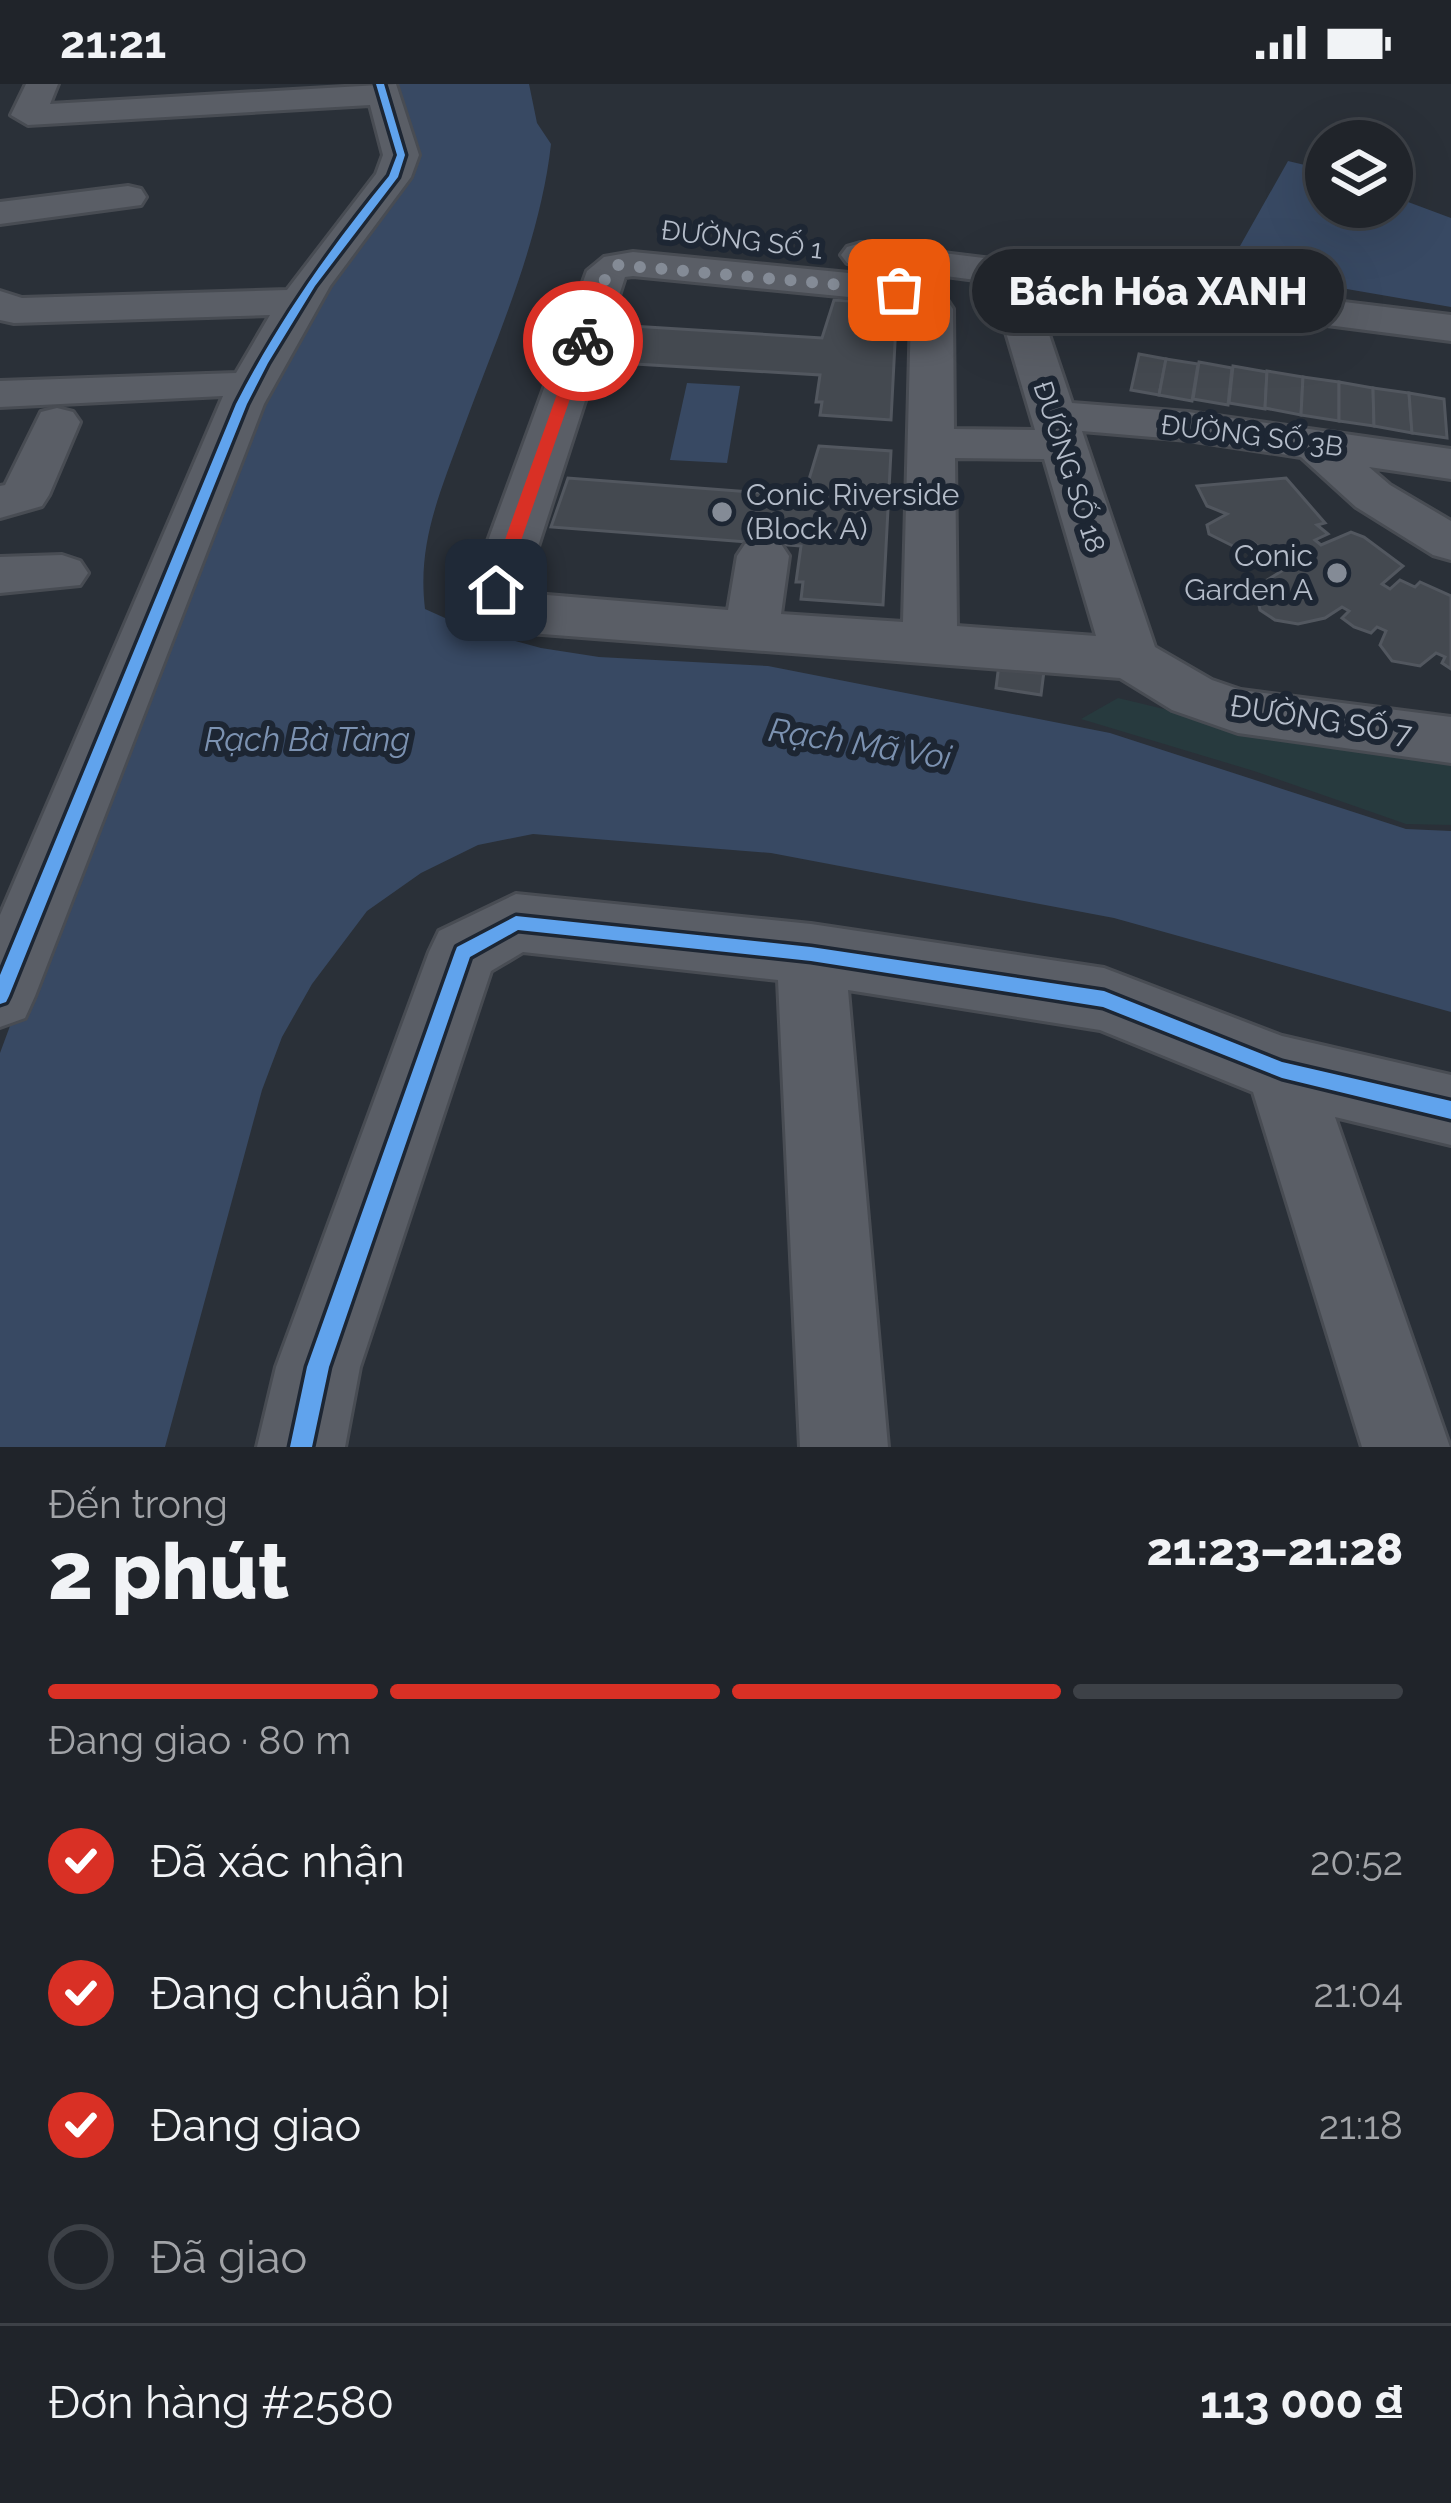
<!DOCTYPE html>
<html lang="vi">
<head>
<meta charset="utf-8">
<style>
	:root { --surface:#20242a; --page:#282c32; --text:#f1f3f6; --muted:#a2a4a8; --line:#3d4147; --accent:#d93025 }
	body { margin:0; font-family:Raleway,sans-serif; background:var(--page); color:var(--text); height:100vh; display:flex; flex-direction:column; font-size:45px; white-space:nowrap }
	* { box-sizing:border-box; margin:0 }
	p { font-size:39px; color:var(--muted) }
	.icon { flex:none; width:66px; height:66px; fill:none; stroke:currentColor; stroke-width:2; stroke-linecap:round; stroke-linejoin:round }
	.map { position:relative; height:1363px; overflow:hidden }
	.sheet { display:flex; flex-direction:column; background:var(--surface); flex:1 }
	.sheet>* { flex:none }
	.fabs { position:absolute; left:1305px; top:36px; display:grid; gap:24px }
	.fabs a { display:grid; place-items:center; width:108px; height:108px; border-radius:50%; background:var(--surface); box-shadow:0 12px 48px #0002,0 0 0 3px var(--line); font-size:60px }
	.pin { position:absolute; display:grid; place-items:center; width:102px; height:102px; color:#fff; margin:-51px; border-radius:24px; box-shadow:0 6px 18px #0006 }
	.courier { position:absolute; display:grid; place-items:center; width:120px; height:120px; margin:-60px; border:9px solid #d93025; border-radius:50%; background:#fff; color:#222; box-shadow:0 3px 15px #0007 }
	.bubble { position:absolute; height:84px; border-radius:42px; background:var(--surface); box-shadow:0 12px 48px #0002,0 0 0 3px var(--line); font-size:39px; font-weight:800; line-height:84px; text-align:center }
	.overview em { font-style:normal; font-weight:800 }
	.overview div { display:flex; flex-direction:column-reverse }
	.overview { display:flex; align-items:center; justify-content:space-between; height:204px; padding:0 48px }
	h1 { font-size:78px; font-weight:800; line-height:90px }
	.bar { display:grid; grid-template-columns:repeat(4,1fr); gap:18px 12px; align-content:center; height:144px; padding:0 48px }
	.bar i { height:15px; border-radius:9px; background:var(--line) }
	.bar .active { background:var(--accent) }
	.bar p { grid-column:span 4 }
	.line { display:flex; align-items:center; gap:30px; padding:0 48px; border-top:3px solid var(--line) }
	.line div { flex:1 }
	ol { padding:0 48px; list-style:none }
	li { display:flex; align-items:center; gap:36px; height:132px }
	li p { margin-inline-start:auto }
	li .icon { padding:12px; border-radius:50%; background:var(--accent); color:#fff; stroke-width:4 }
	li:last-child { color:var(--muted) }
	li i { width:66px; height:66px; border:6px solid var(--line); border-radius:50% }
	.status { display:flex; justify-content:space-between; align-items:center; height:84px; padding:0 60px; background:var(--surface); direction:ltr }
	.status svg { height:33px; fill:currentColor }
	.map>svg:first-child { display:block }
	.green { fill:#273a3e }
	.water { fill:#384963 }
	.building { fill:#444950; stroke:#52575f; stroke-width:3 }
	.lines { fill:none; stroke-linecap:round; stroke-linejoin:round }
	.minor-casing { stroke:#484c53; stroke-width:6 }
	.minor { fill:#5a5e66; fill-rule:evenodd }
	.cycleway-casing { stroke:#1d2633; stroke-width:7 }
	.cycleway { fill:#60a3ed; fill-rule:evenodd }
	.route { fill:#d93025 }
	.done { stroke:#848b96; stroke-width:12; stroke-dasharray:0 21.6 }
	.poi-dot { fill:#848b96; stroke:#1d2633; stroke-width:4.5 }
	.labels { text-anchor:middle; stroke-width:12; stroke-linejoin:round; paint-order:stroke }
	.far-street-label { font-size:27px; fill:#b4bcc9; stroke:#1d2633 }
	.poi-label { font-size:30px; fill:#b4bcc9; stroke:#1d2633; text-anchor:start }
	.street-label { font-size:30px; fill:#b4bcc9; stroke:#1d2633 }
	.water-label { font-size:33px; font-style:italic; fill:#7c92b1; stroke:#1d2633 }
</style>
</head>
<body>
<div class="status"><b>21:21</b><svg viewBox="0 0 49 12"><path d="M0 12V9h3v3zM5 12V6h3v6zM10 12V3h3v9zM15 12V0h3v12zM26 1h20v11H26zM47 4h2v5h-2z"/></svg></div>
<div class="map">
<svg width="1451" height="1363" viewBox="0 0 1451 1363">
	<rect width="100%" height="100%" fill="#2a3038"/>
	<polygon class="green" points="1118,614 1235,642 1451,671 1451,741 1406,740 1254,687 1081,635"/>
	<g class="water">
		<path d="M396,0H529L537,39L551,60C540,159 496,255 462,348C440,409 417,459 425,525L465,543L541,564L599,573L768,582L1110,649L1406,745L1451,747V928L1114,834L771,769L533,750L478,761L421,789L367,827L312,900L282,953L262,1006L165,1363H0V969L117,653L273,275L390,116L399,14Z"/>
		<polygon points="1288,77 1326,86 1326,123 1392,123 1392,112 1451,134 1451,223 1237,186 1231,178"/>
		<polygon points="687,299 740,302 727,379 670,376"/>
	</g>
	<g class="building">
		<polygon points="834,216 897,220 891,336 820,331 822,318 816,318 820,291 603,278 616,241 822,254"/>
		<polygon points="1139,270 1166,275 1159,311 1131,306"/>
		<polygon points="1166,275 1198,280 1192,317 1159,311"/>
		<polygon points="1199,278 1232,284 1228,321 1193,315"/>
		<polygon points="1233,282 1267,288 1265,325 1229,319"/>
		<polygon points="1267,287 1303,293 1301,331 1265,324"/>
		<polygon points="1303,293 1339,298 1339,337 1301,331"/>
		<polygon points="1339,298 1373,304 1374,342 1339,337"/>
		<polygon points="1373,304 1409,309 1412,349 1374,342"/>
		<polygon points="1409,309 1444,315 1447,354 1412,349"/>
		<polygon points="819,362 891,367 883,521 801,515 803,498 796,498 801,462 551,443 568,394 804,412"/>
		<polygon points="1286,394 1325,439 1317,441 1328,450 1315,456 1321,461 1351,448 1364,453 1403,482 1382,500 1390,505 1400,496 1415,503 1420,498 1451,512 1451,585 1442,579 1445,573 1436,569 1420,582 1392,577 1380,561 1386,547 1377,543 1371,549 1354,543 1342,534 1349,527 1342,523 1325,534 1298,540 1275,536 1260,526 1257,512 1264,498 1285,485 1278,480 1270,484 1256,476 1249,467 1259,463 1253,458 1233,462 1209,450 1207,441 1227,430 1207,422 1197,402"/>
		<polygon points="999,580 1044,587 1041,611 996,604"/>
	</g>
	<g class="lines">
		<defs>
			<g id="minor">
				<polygon points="26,0 58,0 50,20 396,0 419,71 411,93 330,202 264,320 35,912 25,934 0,943 0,831 223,312 0,323 0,297 236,289 270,231 14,239 0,236 0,207 22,214 287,206 376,90 383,71 370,21 28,41 11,31"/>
				<polygon points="128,102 141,105 146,113 141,121 0,140 0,118"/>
				<path d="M861,159L1451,231V257L1033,203L1072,319L1188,328L1451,365V395L1369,383L1390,401L1451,437V476L1433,471L1356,423L1301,373L1188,356L1082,347L1155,563L1212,596L1241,606L1451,633V679L1238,649L1172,626L1120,594L516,548L481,533L470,506L587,187L604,173L633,168L900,194L947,216L953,225L954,345L1035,346L991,198L847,179L841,171L847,163ZM633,192L890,217L911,230L903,538L781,530L789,472L781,460L763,455L745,460L737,472L728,526L523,509L625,193ZM955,374L1044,375L1096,552L957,542Z"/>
				<polygon points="57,324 73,328 80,338 49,411 42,422 0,434 0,402 5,401 41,328"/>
				<polygon points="62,471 80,477 88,489 80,501 0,509 0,473"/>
				<polygon points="516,810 811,840 1104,884 1282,952 1451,991 1451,1061 1335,1033 1450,1363 1362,1363 1253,1008 1100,946 848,906 888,1363 800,1363 778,896 523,868 491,887 360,1283 345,1363 257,1363 276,1283 429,868 439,847"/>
			</g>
		</defs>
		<use href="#minor" class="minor-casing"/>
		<use href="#minor" class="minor"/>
		<defs>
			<g id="cycleway">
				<path d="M376,0H384L405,71L398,93L315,202L268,279L247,320L9,912L6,918L0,920V891L236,320C278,238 330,164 389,92L397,71Z"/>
				<polygon points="516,832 811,863 1104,907 1282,978 1451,1017 1451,1035 1282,994 1103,923 811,877 518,846 470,873 329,1283 312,1363 290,1363 307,1283 455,868 457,863"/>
			</g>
		</defs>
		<use href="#cycleway" class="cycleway-casing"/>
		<use href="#cycleway" class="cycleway"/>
	</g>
	<polygon class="route" points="583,253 590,257 504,506 490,511 487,506 576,257"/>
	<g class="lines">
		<polyline class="done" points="583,257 608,187 618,181 899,206"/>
	</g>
	<g class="poi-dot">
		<circle cx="722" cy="428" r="12"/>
		<circle cx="1337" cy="489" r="12"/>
	</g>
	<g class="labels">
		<g class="far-street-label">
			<text transform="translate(742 156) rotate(7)" y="9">ĐƯỜNG SỐ 1</text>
			<text transform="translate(1252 352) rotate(7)" y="9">ĐƯỜNG SỐ 3B</text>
			<text transform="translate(1069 383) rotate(72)" y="9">ĐƯỜNG SỐ 18</text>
		</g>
		<g class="poi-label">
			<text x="746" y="421">Conic Riverside<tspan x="746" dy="34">(Block A)</tspan></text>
			<text x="1313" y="482" text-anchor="end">Conic<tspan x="1313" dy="34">Garden A</tspan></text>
		</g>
		<g class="street-label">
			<text transform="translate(1321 636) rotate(9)" y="10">ĐƯỜNG SỐ 7</text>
		</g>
		<g class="water-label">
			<text x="307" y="667">Rạch Bà Tàng</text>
			<text transform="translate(860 659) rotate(9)" y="12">Rạch Mã Voi</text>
		</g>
	</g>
</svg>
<div class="fabs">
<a><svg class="icon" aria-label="layers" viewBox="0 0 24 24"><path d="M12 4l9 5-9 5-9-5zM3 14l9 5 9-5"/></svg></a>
</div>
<div class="pin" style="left:899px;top:206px;background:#ea580c"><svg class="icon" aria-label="bag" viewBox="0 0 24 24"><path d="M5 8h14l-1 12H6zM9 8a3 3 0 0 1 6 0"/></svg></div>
<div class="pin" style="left:496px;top:506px;background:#1f2937"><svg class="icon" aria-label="home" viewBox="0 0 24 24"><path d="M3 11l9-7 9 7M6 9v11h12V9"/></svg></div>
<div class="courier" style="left:583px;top:257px"><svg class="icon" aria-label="bike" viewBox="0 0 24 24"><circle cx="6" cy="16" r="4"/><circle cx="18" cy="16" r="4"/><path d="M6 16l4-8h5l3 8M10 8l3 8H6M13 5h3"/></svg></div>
<div class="bubble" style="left:972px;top:165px;width:372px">Bách Hóa XANH</div>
</div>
<section class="sheet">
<div class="overview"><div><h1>2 phút</h1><p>Đến trong</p></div><em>21:23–21:28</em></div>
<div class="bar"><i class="active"></i><i class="active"></i><i class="active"></i><i></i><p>Đang giao · 80 m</p></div>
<ol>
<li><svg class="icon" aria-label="check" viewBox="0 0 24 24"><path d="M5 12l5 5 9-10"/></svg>Đã xác nhận<p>20:52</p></li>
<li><svg class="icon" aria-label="check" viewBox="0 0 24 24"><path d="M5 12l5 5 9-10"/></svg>Đang chuẩn bị<p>21:04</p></li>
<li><svg class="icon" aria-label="check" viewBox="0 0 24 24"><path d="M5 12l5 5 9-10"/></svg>Đang giao<p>21:18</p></li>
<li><i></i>Đã giao</li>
</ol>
<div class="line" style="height:156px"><div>Đơn hàng #2580</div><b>113 000 ₫</b></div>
</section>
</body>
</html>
